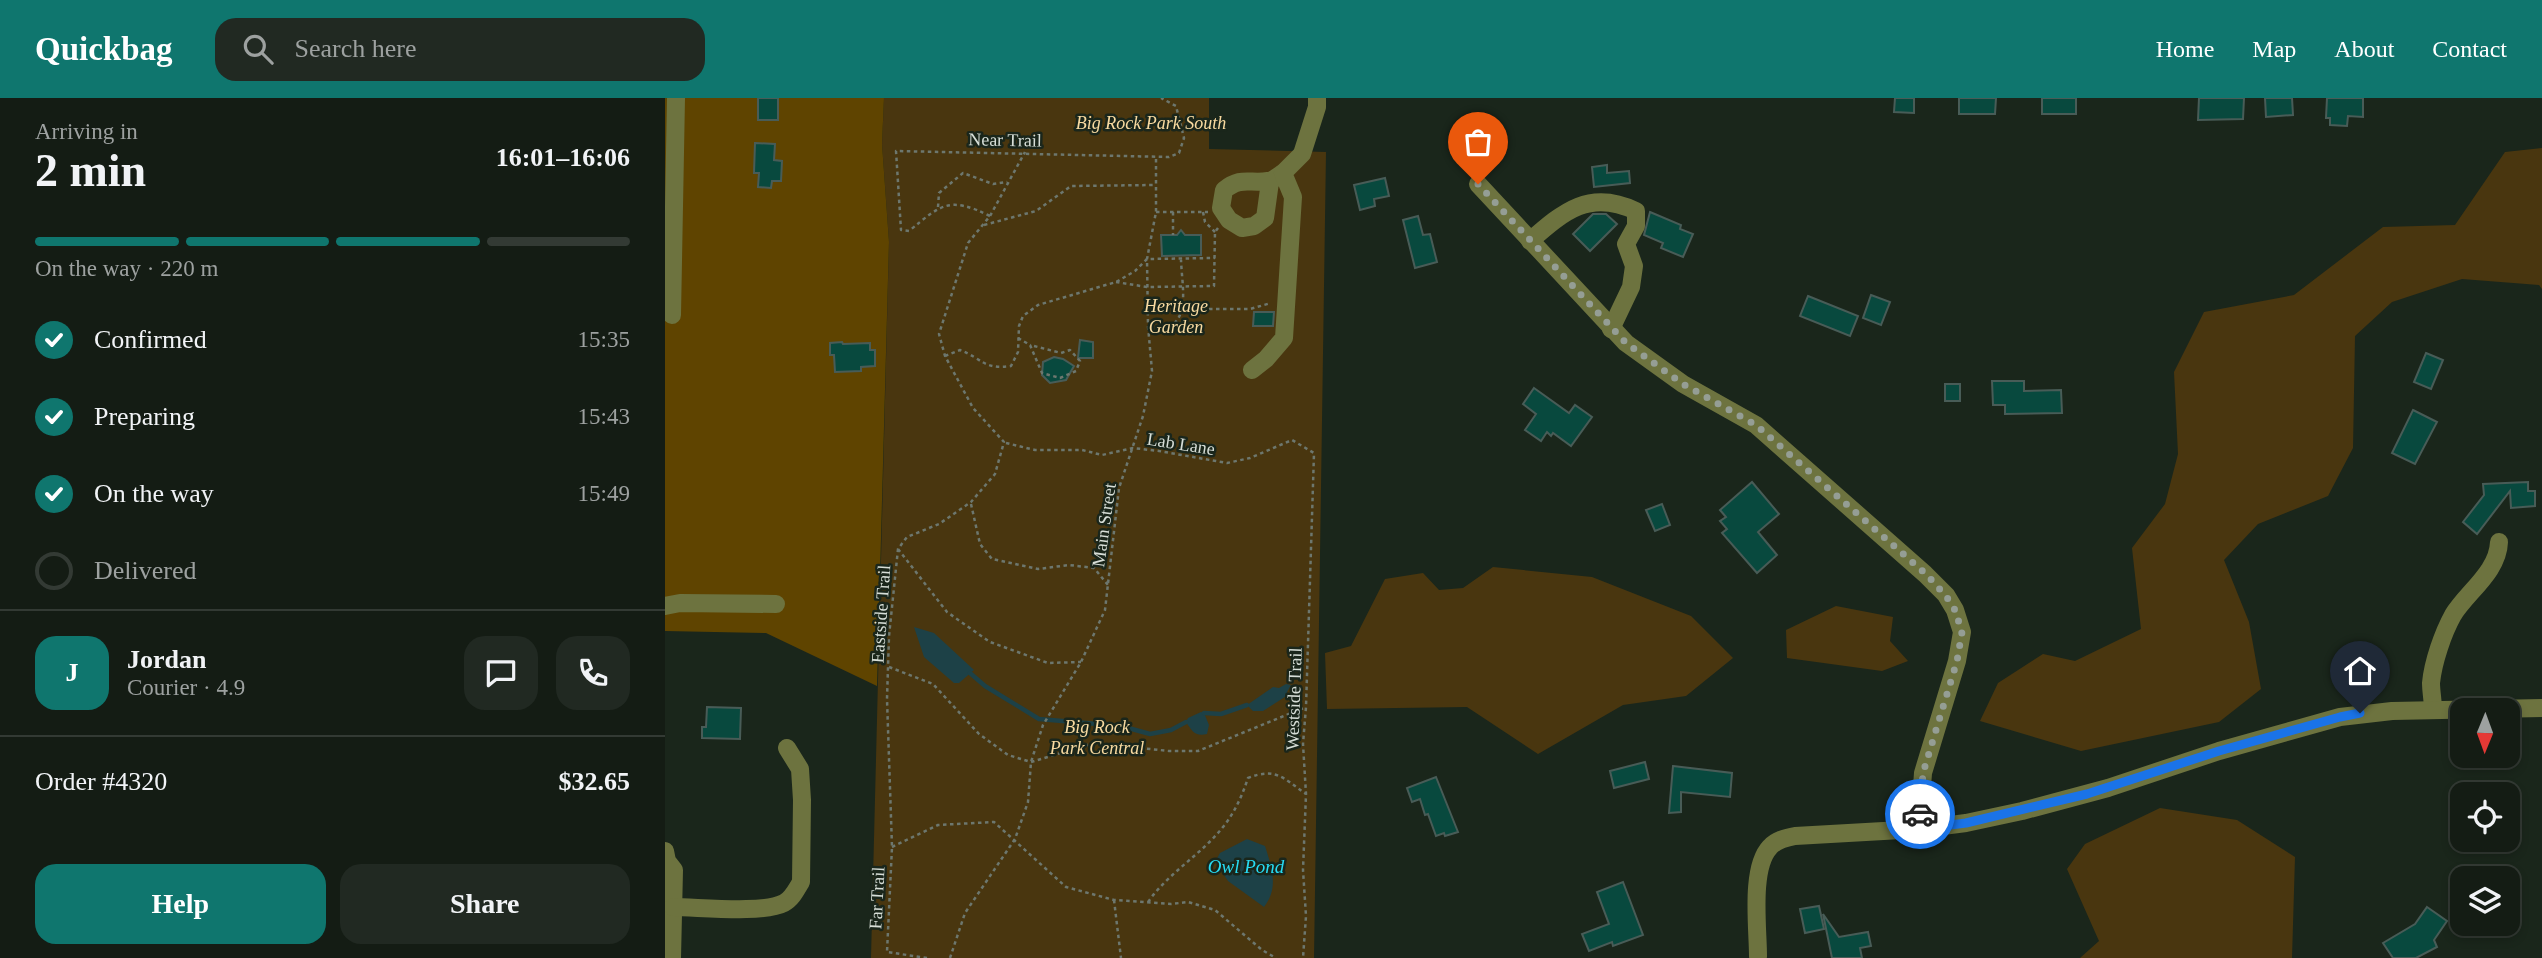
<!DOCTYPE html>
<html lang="en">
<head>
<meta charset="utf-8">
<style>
	:root { --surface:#141c14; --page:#212922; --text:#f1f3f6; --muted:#9da1a0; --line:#333a34; --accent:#0f766e }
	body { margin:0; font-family:Georgia,serif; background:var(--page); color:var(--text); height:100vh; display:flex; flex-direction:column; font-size:26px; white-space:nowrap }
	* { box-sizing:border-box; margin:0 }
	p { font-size:23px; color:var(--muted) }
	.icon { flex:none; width:38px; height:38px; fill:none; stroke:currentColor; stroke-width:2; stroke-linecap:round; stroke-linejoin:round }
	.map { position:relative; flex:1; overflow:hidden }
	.details { display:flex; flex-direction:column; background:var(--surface); width:665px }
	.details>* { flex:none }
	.needle { width:46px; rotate:181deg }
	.buttons { position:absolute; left:1785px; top:600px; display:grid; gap:14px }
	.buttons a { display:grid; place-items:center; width:70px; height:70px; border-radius:14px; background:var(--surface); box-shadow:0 4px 10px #0003,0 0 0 2px var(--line); font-size:35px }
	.pin { position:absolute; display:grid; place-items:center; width:60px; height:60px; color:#fff; margin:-72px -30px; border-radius:50% 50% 50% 0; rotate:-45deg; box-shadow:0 0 7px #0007 }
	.pin .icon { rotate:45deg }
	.courier { position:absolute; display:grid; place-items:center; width:70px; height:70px; margin:-35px; border:5px solid #1a73e8; border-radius:50%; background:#fff; color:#222; box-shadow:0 2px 9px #0007 }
	.headline em { font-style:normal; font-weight:600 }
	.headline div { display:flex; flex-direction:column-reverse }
	.headline { display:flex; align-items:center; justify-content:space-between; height:119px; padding:0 35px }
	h1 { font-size:46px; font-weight:600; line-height:52px }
	.bar { display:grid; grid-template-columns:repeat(4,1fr); gap:10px 7px; align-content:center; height:84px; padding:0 35px }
	.bar i { height:9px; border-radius:5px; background:var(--line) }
	.bar .on { background:var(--accent) }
	.bar p { grid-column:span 4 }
	.line { display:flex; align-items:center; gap:18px; padding:0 35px; border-top:2px solid var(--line) }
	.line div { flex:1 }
	.round { display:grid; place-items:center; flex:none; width:74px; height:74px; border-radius:21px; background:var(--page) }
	ol { padding:0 35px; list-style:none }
	li { display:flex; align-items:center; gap:21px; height:77px }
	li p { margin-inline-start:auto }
	li .icon { padding:7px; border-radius:50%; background:var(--accent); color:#fff; stroke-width:4 }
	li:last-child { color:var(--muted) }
	li i { width:38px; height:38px; border:4px solid var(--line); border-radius:50% }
	.cta { display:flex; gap:14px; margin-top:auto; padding:14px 35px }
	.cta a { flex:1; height:80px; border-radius:21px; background:var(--accent); color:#fff; font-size:28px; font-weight:600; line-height:80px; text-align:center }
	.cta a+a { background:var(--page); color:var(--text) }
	header { display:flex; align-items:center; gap:42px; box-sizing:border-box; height:98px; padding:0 35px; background:var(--accent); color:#fff }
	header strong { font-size:33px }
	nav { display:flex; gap:38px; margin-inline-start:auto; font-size:24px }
	.search { width:490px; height:63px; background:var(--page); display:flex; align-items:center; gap:18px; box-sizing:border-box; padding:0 24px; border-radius:21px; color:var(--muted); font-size:26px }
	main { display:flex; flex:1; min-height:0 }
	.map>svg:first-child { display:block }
	.green { fill:#49360f }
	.forest { fill:#5f4400 }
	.water { fill:#1d4147 }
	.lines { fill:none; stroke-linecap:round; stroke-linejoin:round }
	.stream { stroke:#1d4147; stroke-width:4.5 }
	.building { fill:#08493e; stroke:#485c57; stroke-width:2 }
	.path { stroke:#6d776e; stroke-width:2.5; stroke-dasharray:3.5 3.5; stroke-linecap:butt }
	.minor { stroke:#6d733f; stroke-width:18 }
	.done { stroke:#959e95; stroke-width:7; stroke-dasharray:0 12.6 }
	.route { stroke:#1a73e8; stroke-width:9 }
	.labels { text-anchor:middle; stroke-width:5; stroke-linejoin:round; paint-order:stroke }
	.park-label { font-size:18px; font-style:italic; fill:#f8daa0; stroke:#1a261b }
	.street-label { font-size:18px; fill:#d7ded7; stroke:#1a261b }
	.water-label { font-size:19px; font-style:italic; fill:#27dbf3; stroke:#1a261b }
</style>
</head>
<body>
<header>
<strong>Quickbag</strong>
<div class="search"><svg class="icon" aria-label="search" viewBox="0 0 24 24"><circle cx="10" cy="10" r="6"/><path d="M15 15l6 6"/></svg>Search here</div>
<nav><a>Home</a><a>Map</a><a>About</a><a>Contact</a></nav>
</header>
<main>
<section class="details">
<div class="headline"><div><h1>2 min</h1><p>Arriving in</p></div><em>16:01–16:06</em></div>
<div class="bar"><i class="on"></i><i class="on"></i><i class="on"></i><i></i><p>On the way · 220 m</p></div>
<ol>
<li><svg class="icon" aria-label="check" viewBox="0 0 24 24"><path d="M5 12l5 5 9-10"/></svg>Confirmed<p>15:35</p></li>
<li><svg class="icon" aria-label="check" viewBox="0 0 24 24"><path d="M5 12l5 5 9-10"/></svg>Preparing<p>15:43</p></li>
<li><svg class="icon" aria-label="check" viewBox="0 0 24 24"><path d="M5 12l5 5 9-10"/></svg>On the way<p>15:49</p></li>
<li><i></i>Delivered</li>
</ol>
<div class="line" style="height:126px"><b class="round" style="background:var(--accent);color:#fff">J</b><div><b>Jordan</b><p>Courier · 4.9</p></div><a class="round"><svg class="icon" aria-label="chat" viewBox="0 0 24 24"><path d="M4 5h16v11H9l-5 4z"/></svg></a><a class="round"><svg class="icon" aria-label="phone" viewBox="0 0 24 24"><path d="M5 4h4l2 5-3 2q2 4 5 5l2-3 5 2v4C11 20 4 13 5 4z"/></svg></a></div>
<div class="line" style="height:91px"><div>Order #4320</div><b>$32.65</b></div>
<div class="cta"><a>Help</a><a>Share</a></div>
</section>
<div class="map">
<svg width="1877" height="860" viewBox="0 0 1877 860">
	<rect width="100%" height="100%" fill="#1a261b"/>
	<g class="green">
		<polygon points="219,0 544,0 544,51 661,54 649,860 206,860 224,144 217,46"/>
		<polygon points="1877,50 1877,191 1874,187 1797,181 1727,204 1690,238 1688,350 1663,398 1593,426 1559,462 1584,524 1596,591 1554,624 1416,653 1315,623 1333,585 1378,556 1410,563 1476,531 1467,450 1500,406 1513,356 1509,274 1539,214 1629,197 1718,129 1790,127 1840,54"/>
		<polygon points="828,469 927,479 1026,518 1068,560 1021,598 958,607 873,656 802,609 662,611 660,555 686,548 720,481 758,475 774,492 798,490"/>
		<polygon points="1171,508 1228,519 1225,543 1243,563 1217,573 1122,560 1121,532"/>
		<polygon points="1495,710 1572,722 1630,759 1627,860 1415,860 1434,843 1402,771 1420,746"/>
	</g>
	<polygon class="forest" points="0,0 219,0 217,46 224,144 212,588 101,535 0,533"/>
	<g class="water">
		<polygon points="249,529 269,535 309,572 294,585 289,585 259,559"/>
		<polygon points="621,586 626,587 622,594 623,597 598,613 588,613 582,607 608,589 614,590"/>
		<path d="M536,614L539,615L544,627L542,636C530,639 527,633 521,624L523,620Z"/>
		<path d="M582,741L600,748C607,770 614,790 599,809L563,783L550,764L555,755Z"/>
	</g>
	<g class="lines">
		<g class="stream">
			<polyline points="305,575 320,588 374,621 456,628 485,636 506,632 521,624"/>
			<polyline points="539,615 556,616 582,607"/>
		</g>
	</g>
	<g class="building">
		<rect x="93" y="0" width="20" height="22"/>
		<polygon points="1230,0 1249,0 1249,15 1229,14"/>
		<polygon points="1294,0 1331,0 1330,16 1294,16"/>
		<rect x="1377" y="0" width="34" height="16"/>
		<polygon points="1534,0 1579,0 1578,21 1533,22"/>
		<polygon points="1600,0 1627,0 1628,17 1601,19"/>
		<polygon points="1662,0 1698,0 1698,19 1683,18 1682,28 1665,27 1665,20 1661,20"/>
		<polygon points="90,45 110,46 109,62 117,63 116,83 107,83 106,90 93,89 94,75 89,75"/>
		<polygon points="942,67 942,75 964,73 965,85 929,89 927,69"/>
		<polygon points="720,80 724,98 709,101 710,108 695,112 689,87"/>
		<polygon points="985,114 1016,127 1015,131 1028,136 1018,159 996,150 998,145 979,137"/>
		<polygon points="928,116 941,116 952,126 925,153 908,136"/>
		<polygon points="753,118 758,137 765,136 772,164 750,170 738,122"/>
		<polygon points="516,132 520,137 536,137 536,157 497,158 496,137 512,137"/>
		<polygon points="1206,197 1225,204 1216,227 1198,220"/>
		<polygon points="1143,198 1193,218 1185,238 1135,218"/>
		<polygon points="589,214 609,214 608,228 588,228"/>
		<polygon points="415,242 428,244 428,260 413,260"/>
		<polygon points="177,244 178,246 205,245 205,252 210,252 210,268 196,269 196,273 170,274 169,257 165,257 165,245"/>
		<polygon points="1761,255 1778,262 1766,291 1749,284"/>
		<polygon points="389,259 398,261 409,268 401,282 385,285 377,277 378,264"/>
		<polygon points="1327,283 1359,283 1359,293 1396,292 1397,315 1340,316 1340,307 1328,307"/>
		<rect x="1280" y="286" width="15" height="17"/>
		<polygon points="869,290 904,315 910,307 927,319 906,348 888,335 886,338 882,334 876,343 860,332 871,316 858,306"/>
		<polygon points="1748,312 1772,324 1750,366 1727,355"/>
		<polygon points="1087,384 1114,416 1093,434 1112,457 1092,475 1057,435 1062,431 1055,423 1061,419 1055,412"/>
		<polygon points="1863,384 1863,393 1870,393 1870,408 1846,410 1845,393 1812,436 1798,424 1819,397 1818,386"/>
		<polygon points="997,406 1005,427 990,433 981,412"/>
		<polygon points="42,609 76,610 75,641 37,640 37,629 41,629"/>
		<polygon points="980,664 984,681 949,690 945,673"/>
		<polygon points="1008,668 1067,675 1065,699 1016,694 1016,714 1004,715"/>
		<polygon points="771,679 793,734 780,738 779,735 771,738 763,716 760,717 755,701 747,704 742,690"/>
		<polygon points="958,784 978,837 948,848 947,844 924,853 917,836 944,826 932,794"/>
		<polygon points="1154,808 1159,831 1140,835 1135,811"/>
		<polygon points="1762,809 1782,823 1769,842 1772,849 1751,860 1728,860 1718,845 1750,826"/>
		<polygon points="1158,816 1174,839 1203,834 1206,848 1195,850 1197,860 1167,860"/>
	</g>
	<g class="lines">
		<g class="path">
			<polyline points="273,109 274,95 298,75 328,86 342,84"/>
			<polyline points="491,114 543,114"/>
			<polyline points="508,114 508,137"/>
			<polyline points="538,114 540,124 550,134"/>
			<path d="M325,118C284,98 277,106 244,133L236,132L231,53L504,59L514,55L519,40L511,8L496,0"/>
			<polyline points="319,127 371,113 406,88 491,87"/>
			<polyline points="451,184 482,189 549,188 550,134 553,130"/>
			<polyline points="537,211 585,211 606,205"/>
			<path d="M483,232C529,235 517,192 516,162"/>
			<polyline points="353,240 365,247 377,275 395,280 411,273 415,263 405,252 396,255 365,247"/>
			<path d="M280,258L295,252C318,261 319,272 346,268L353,254L354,228L358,218L373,207L451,184L470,173L482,161L550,160"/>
			<polyline points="341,345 370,352 417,352 437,357 468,350 494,353 562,365 585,360 627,342 649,355 641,609 638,646 641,696 638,772 641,818 638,860"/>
			<polyline points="306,406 315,446 327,461 373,471 404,467 429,470 443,487"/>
			<polyline points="233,451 282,514 325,544 383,565 416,564"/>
			<polyline points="224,569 268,586 314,636 343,657 366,664 429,645 504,653 533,653 641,609"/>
			<polyline points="227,749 273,727 329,724 401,789 449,802 506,806 523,804 550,812 597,852 611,860"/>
			<polyline points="449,802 456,860"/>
			<path d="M483,804C504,774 536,757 558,729C570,714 577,698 583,680C611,669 618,680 641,696"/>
			<polyline points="262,860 222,854 227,749 222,601 224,538 233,451 242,439 274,426 306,404 330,376 339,344 308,310 280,258 274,236 303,145 325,118 360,54"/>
			<polyline points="285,860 300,815 350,741 363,704 366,664 378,627 416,564 440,512 454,390 478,318 487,273 483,228 482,161 491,114 491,58"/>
		</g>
		<g class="minor">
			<path d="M605,84L600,120L589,128L577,130L564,122L556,110L559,92C577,78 584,86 603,83C608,83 613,78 618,75"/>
			<polyline points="813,86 961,245 1018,286 1091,327 1260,476 1281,497 1290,512 1297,534 1292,563 1258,675 1254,731"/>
			<path d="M865,143C899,113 925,91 971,113V128L961,146L969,168L966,189L946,231"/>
			<polyline points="7,217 11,0"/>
			<polyline points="587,272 601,261 619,240 628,99 618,75 637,56 652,9 652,0"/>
			<polyline points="0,508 15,505 111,506"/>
			<path d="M1768,612C1768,603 1766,593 1766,585C1768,564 1778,535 1788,517C1802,494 1833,474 1834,444"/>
			<polyline points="0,753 2,763 9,772 7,860"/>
			<path d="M8,809C34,809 98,816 119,805C127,801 131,792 136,784L137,702L135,671L122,650"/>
			<path d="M1093,858C1093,830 1085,770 1105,749C1111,742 1120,740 1130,738L1254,731L1301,725L1357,713L1443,690L1554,653L1675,619L1727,613L1877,610"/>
		</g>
	</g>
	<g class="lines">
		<polyline class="done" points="813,86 961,245 1018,286 1091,327 1261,476 1281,498 1290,512 1297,534 1292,563 1258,675 1255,716"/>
		<polyline class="route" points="1255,716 1254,731 1301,725 1422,696 1554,653 1675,619 1695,615"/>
	</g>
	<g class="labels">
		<g class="park-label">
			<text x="486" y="31">Big Rock Park South</text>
			<text x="511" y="214">Heritage<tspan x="511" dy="21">Garden</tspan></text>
			<text x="432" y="635">Big Rock<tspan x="432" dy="21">Park Central</tspan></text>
		</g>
		<g class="street-label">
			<text transform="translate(340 42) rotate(1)" y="6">Near Trail</text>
			<text transform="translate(516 346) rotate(9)" y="6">Lab Lane</text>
			<text transform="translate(439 427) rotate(-82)" y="6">Main Street</text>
			<text transform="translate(216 516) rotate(-86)" y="6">Eastside Trail</text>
			<text transform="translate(629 601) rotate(-88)" y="6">Westside Trail</text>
			<text transform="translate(212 800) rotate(-87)" y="6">Far Trail</text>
		</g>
		<g class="water-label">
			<text x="581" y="775">Owl Pond</text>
		</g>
	</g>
</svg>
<div class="buttons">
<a><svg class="needle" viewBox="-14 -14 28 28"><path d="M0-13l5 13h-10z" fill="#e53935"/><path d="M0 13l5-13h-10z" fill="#9da1a0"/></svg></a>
<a><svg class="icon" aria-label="locate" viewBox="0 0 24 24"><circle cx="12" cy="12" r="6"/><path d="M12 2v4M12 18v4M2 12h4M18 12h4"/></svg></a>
<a><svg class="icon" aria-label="layers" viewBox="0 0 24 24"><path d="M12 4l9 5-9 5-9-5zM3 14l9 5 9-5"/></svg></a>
</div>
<div class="pin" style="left:813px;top:86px;background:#ea580c"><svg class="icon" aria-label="bag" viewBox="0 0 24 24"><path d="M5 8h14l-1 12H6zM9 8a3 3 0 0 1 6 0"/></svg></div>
<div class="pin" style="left:1695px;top:615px;background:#1f2937"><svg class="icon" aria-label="home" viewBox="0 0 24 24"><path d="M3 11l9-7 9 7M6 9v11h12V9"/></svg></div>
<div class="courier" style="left:1255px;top:716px"><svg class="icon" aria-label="car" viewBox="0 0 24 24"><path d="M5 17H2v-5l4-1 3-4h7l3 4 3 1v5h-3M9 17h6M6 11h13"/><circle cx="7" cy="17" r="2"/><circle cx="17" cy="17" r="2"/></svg></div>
</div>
</main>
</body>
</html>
